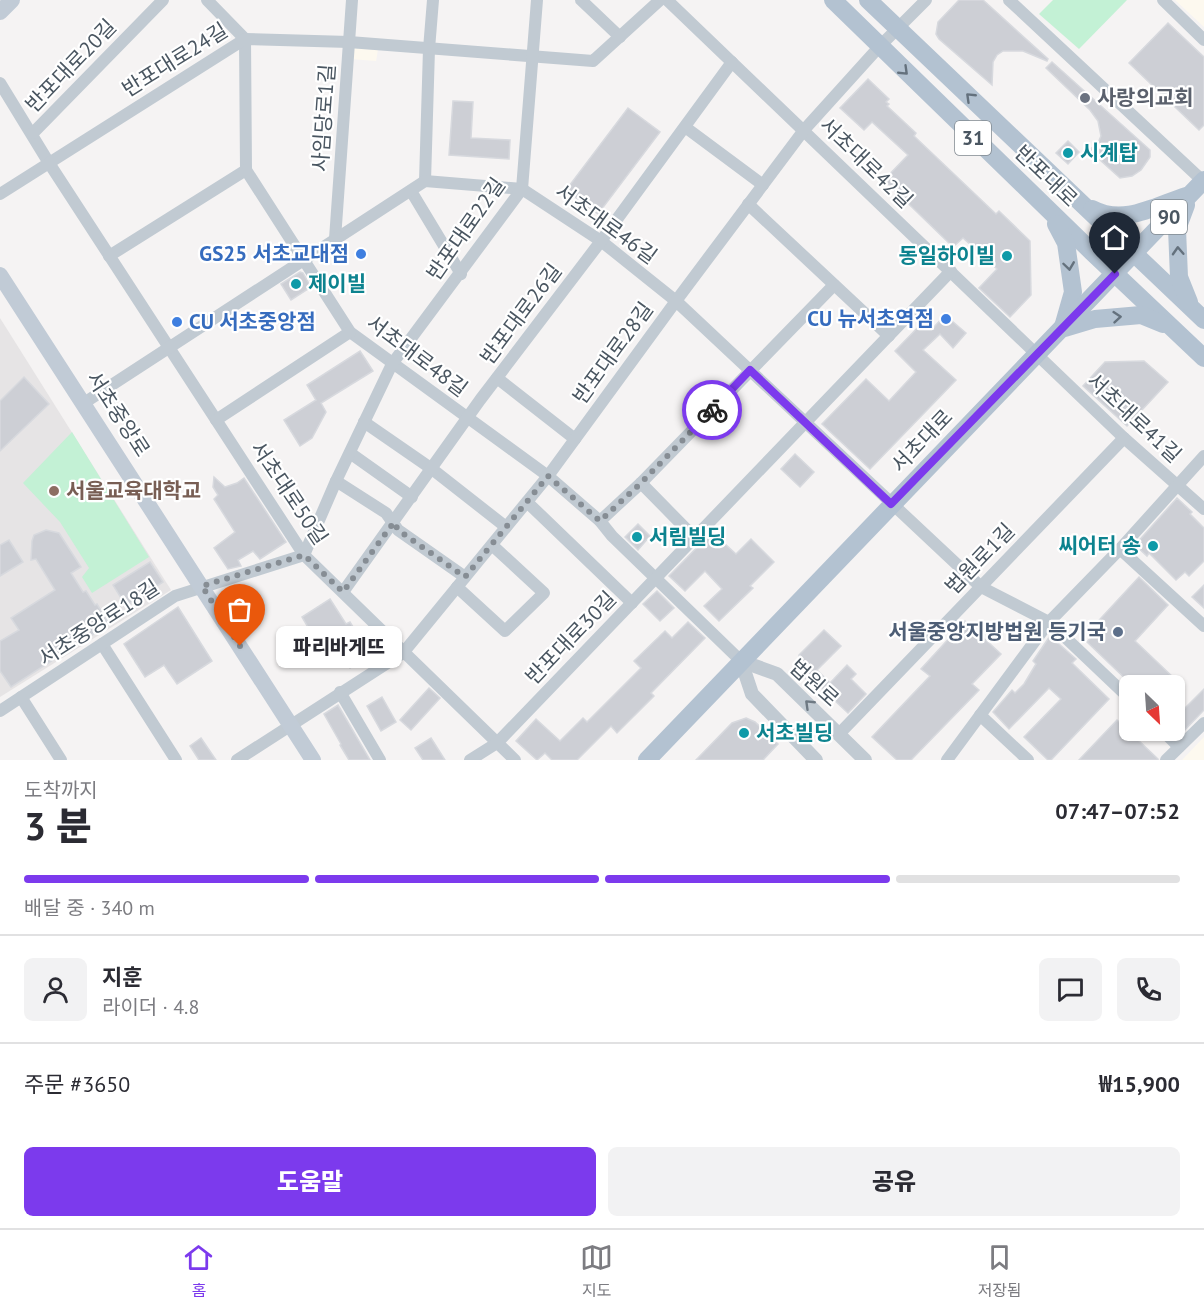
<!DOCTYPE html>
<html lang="ko">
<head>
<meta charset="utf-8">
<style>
	:root { --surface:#fff; --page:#f2f2f3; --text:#2b2b33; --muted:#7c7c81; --line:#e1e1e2; --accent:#7c3aed }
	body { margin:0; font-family:"PT Sans","Noto Sans KR",sans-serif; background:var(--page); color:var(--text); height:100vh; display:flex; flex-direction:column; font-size:22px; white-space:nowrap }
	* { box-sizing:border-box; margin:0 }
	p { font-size:20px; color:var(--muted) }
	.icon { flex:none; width:33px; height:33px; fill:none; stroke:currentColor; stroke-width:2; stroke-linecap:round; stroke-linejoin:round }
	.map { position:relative; height:760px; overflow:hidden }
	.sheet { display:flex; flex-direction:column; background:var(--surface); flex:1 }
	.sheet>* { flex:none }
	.needle { width:39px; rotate:155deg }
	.tools { position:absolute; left:1119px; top:675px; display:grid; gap:12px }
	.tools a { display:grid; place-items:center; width:66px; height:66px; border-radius:9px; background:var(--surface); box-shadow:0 2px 4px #0004; font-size:30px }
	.pin { position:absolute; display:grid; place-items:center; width:51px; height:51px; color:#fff; margin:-62px -26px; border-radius:50% 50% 50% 0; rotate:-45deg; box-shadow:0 0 6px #0007 }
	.pin .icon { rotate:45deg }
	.courier { position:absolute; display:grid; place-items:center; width:60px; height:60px; margin:-30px; border:4px solid #7c3aed; border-radius:50%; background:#fff; color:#222; box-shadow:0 2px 8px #0007 }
	.bubble { position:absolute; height:42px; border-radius:9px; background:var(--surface); box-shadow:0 2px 4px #0004; font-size:20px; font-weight:800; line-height:42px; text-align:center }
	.head em { font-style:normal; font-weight:800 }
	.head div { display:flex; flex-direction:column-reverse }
	.head { display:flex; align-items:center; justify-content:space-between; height:102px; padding:0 24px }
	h1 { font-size:39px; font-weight:800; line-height:45px }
	.bar { display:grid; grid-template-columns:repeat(4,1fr); gap:9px 6px; align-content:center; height:72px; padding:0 24px }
	.bar i { height:8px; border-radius:4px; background:var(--line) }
	.bar .active { background:var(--accent) }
	.bar p { grid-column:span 4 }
	.line { display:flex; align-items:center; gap:15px; padding:0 24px; border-top:2px solid var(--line) }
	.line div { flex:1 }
	.round { display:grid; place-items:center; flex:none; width:63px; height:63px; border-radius:9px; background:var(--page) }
	.button { display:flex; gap:12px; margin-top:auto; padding:12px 24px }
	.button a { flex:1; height:69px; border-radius:9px; background:var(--accent); color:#fff; font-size:24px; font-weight:800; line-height:69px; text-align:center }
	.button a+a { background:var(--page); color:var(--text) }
	.menu { display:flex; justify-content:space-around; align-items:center; height:84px; border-top:2px solid var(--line); background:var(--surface); font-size:16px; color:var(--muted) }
	.menu a { display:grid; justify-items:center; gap:3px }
	.menu .active { color:var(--accent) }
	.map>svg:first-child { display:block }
	.commercial { fill:#fdf9ef }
	.education { fill:#e6e4e5 }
	.green { fill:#c3f1d5 }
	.building { fill:#cdcfd5; stroke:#d7d9de; stroke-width:1.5 }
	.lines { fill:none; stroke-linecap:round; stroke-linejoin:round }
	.minor { stroke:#c1cad2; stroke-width:12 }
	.tertiary { stroke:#c1cad2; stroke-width:14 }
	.secondary { stroke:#c1cbd6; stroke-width:16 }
	.primary { stroke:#b3c2d1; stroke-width:18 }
	.oneway { stroke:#64717d }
	.oneway2 { stroke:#6e7983 }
	.done { stroke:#868d94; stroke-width:6; stroke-dasharray:0 10.8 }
	.route { stroke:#7c3aed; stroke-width:8 }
	.worship-dot { fill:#6b7280; stroke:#fff; stroke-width:2 }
	.culture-dot { fill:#0f9aa8; stroke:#fff; stroke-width:2 }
	.shop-dot { fill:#3f7fe0; stroke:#fff; stroke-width:2 }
	.education-dot { fill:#8d6e63; stroke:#fff; stroke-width:2 }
	.service-dot { fill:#5c6f8a; stroke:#fff; stroke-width:2 }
	.labels { text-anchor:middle; stroke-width:4.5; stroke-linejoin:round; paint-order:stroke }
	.shield { fill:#fff; stroke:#808990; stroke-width:1.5 }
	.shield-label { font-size:20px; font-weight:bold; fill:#4a5661 }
	.street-label { font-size:21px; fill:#4a5661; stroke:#fff }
	.worship-label { font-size:21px; font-weight:bold; fill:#5b616d; stroke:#fff; text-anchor:start }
	.culture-label { font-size:21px; font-weight:bold; fill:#0d838f; stroke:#fff; text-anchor:start }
	.shop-label { font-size:21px; font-weight:bold; fill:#366cbe; stroke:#fff; text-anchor:end }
	.education-label { font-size:21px; font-weight:bold; fill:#785e54; stroke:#fff; text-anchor:start }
	.service-label { font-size:21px; font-weight:bold; fill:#4e5e75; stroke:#fff; text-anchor:end }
</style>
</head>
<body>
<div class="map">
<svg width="1204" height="760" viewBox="0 0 1204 760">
	<rect width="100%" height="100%" fill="#f5f3f3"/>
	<g class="commercial">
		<polygon points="1175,0 1204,0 1204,27"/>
		<polygon points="350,48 378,50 376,61 350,59"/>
		<polygon points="1204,737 1204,760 1182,760"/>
	</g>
	<polygon class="education" points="0,318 171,590 0,697"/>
	<g class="green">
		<polygon points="1053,0 1127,0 1079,49 1039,14"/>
		<polygon points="72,432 149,557 92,593 82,577 89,568 60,522 23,483"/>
	</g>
	<g class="building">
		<polygon points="959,0 983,0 1048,59 1047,61 1023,51 1003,51 997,55 993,62 992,85 939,39 936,34 938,22"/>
		<polygon points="1168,23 1204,57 1204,125 1199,130 1129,63"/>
		<polygon points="1052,62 1150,150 1150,157 1141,170 1132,176 1120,178 1089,150 1098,143 1101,136 1098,121 1090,110 1046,68"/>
		<polygon points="868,79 889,99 886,102 889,104 887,106 916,133 914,136 996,214 999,211 1030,241 1031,295 1010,317 979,288 997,269 963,238 953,247 884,180 908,155 872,122 864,130 840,108"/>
		<polygon points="453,101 473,102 471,138 510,140 509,159 449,155"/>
		<polygon points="628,108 660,132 598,214 566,190"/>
		<polygon points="1068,141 1079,152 1068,164 1056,153"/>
		<polygon points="300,272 303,273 311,287 291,300 281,284"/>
		<polygon points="945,315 966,333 953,348 940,334 923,350 956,380 870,469 822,424 866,379 889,401 916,372 895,351 926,319 934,327"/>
		<polygon points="360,351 373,371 321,403 326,412 312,438 300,446 284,420 316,400 307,385"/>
		<polygon points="1144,361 1168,382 1127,426 1083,386 1105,362"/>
		<polygon points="24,377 49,404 0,451 0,401"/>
		<polygon points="795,454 814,472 800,487 781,469"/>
		<polygon points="214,477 225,487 237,483 244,478 286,542 260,559 253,551 238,560 241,566 228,569 214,548 235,532 214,499 218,495 213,487"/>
		<polygon points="1177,498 1192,512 1190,514 1204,528 1204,561 1189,576 1185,572 1176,580 1149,553 1147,556 1135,545"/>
		<polygon points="638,524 650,536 638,550 625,537"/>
		<polygon points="46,530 59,533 81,567 71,573 83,592 86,591 95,605 97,604 109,624 11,687 0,671 0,641 19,630 11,618 55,590 36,559 31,560 32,541 34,535"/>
		<polygon points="712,532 736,554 751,539 774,562 750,586 753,588 719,621 704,606 722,589 705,571 685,591 669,576"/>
		<polygon points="9,540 23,562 0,576 0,545"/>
		<polygon points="150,562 163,582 126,606 113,585"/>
		<polygon points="1139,577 1168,605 1135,641 1175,679 1169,686 1133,686 1087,642 1094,634 1090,630"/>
		<polygon points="1204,585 1204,608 1192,597"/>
		<polygon points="657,591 674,608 660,621 643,604"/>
		<polygon points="330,599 346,624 350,622 370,655 350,668 337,647 318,660 314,653 291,667 279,648 309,629 302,617"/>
		<polygon points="178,607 212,661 177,684 164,665 145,677 124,644"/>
		<polygon points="965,621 1001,654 972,684 979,690 911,760 897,760 872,737 930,676 921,669"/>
		<polygon points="688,622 705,638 651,693 654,696 617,733 611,726 577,760 552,760 545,753 537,760 516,741 536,719 560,741 583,718 587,722 641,668 634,661 665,631 672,638"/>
		<polygon points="824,630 841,646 817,670 830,683 847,665 856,674 851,679 866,694 848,713 818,685 815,688 800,673 799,655"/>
		<polygon points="1050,636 1076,659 1072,663 1109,699 1051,760 1048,760 1024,737 1061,699 1049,688 1009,729 993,712 1012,690 1015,693 1024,684 1036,664 1033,661"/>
		<polygon points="429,688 440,698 411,730 400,720"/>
		<polygon points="1204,689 1204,710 1182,733 1174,725 1174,719"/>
		<polygon points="382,697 396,722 381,731 367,706"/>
		<polygon points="338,705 370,760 349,760 340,745 341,744 324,714"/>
		<polygon points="746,718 755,722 778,744 763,760 696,760 732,723"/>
		<polygon points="1117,720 1158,759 1158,760 1079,760"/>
		<polygon points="201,738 216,760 199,760 190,746"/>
		<polygon points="431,738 445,760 423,760 415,748"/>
	</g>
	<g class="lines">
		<g class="minor">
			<polyline points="207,0 245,39 246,170 350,332 548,476 600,521 612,536 741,661"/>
			<polyline points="581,0 620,37"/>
			<polyline points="667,0 1124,438 1204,509"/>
			<polyline points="1009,0 1203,181"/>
			<polyline points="1163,0 1204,40"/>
			<polyline points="0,83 49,163 304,555 515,760"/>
			<polyline points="685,127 763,185"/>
			<polyline points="33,133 163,0"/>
			<polyline points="425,181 429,49 433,0"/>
			<polyline points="411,191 461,274"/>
			<polyline points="0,194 245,39 349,42 593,61 660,0"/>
			<polyline points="748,204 889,336"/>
			<polyline points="335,239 352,0"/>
			<polyline points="109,256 246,170"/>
			<polyline points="497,378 575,439"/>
			<polyline points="84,403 425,181 522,189 601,241 676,301 981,587 1049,622 1130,699"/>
			<polyline points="216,420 350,332"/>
			<polyline points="364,422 432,469 506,527"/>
			<polyline points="350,453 412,497"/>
			<polyline points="336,481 386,513 398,530 465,577"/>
			<polyline points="641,483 695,538"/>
			<polyline points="527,502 632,603"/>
			<polyline points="600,521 641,483 834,285"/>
			<polyline points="1120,549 1204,626"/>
			<polyline points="457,587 505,631 544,593 492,545"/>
			<polyline points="343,592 480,400 601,241 732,62"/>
			<polyline points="102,644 176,760"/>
			<polyline points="340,692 380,760"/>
			<polyline points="21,697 61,760"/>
			<polyline points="0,711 175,596 304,555 336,481 392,364 522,189 537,0"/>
			<polyline points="980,715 1028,760"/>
			<polyline points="1162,730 1179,747"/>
			<polyline points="839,734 1124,438"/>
			<polyline points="237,760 403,653 548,476 676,301 804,130 879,47 926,0"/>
			<polyline points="470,760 497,743 951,271"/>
			<polyline points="947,760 1049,622 1120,549 1204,456"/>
			<polyline points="1166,760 1204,723"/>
		</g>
		<g class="tertiary">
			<polyline points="741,661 777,674 865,760"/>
			<polyline points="741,661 752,694 816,760"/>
		</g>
		<g class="secondary">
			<polyline points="0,12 12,0"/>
			<polyline points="0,275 313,760"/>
		</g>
		<g class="primary">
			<polyline points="833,0 1092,252 1204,358"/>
			<polyline points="868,0 1204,320"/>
			<polyline points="1186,205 1177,229 1179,277 1189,302"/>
			<path d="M1092,209C1124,226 1155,206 1186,196"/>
			<polyline points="1056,224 1066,243 1073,292 1063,327"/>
			<polyline points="1065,328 1095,319 1141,315 1163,324"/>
			<polyline points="647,760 1204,180"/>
		</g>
	</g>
	<defs><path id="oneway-chevron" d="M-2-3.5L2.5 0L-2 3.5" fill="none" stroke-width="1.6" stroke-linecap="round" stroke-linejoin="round" transform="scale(1.5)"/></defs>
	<g class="oneway">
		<use href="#oneway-chevron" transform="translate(904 71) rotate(44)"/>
		<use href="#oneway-chevron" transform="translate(970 97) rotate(-136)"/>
		<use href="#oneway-chevron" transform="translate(1178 251) rotate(-93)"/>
		<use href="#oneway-chevron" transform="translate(1069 266) rotate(82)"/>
		<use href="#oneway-chevron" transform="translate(1117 317) rotate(-5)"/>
	</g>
	<use class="oneway2" href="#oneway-chevron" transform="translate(809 704) rotate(-136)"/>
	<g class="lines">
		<polyline class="done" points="240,646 202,586 304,555 343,592 394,522 398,530 465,577 548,476 600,521 641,483 712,410"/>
		<polyline class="route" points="712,410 750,370 891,504 1115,274"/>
	</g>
	<circle class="worship-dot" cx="1085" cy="98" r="6"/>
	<g class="culture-dot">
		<circle cx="1068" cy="153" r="6"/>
		<circle cx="1007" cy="256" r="6"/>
		<circle cx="296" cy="284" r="6"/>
		<circle cx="637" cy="537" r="6"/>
		<circle cx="1153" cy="546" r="6"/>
		<circle cx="744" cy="733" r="6"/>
	</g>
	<g class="shop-dot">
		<circle cx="361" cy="254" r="6"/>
		<circle cx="946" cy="319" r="6"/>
		<circle cx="177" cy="322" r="6"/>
	</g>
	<circle class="education-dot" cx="54" cy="491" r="6"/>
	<circle class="service-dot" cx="1118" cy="632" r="6"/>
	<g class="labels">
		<g class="shield">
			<rect x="955" y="121" width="36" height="34" rx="4.5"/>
			<rect x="1151" y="200" width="36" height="34" rx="4.5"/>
		</g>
		<g class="shield-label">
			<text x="973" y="145">31</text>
			<text x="1169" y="224">90</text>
		</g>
		<g class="street-label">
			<text transform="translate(175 60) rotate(-32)" y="7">반포대로24길</text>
			<text transform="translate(71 66) rotate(-46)" y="7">반포대로20길</text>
			<text transform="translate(324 118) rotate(-86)" y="7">사임당로1길</text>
			<text transform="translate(866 163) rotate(44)" y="7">서초대로42길</text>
			<text transform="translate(1046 176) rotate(44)" y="7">반포대로</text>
			<text transform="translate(606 224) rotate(36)" y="7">서초대로46길</text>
			<text transform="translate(466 229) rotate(-55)" y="7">반포대로22길</text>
			<text transform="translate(521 314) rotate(-53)" y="7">반포대로26길</text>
			<text transform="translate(613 353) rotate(-54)" y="7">반포대로28길</text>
			<text transform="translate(417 356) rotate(37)" y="7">서초대로48길</text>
			<text transform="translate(118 414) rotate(57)" y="7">서초중앙로</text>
			<text transform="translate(1134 418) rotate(43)" y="7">서초대로41길</text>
			<text transform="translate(922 441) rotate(-46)" y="7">서초대로</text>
			<text transform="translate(289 493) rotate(56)" y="7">서초대로50길</text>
			<text transform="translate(980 559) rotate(-46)" y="7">법원로1길</text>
			<text transform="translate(99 623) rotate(-33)" y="7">서초중앙로18길</text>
			<text transform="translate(571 638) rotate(-46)" y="7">반포대로30길</text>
			<text transform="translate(814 683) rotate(42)" y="7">법원로</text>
		</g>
		<g class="worship-label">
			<text x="1097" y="105">사랑의교회</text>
		</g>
		<g class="culture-label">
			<text x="1080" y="160">시계탑</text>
			<text x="995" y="263" text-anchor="end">동일하이빌</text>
			<text x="308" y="291">제이빌</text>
			<text x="649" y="544">서림빌딩</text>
			<text x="1141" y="553" text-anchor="end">씨어터 송</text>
			<text x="756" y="740">서초빌딩</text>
		</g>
		<g class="shop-label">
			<text x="349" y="261">GS25 서초교대점</text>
			<text x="934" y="326">CU 뉴서초역점</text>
			<text x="189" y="329" text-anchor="start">CU 서초중앙점</text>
		</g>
		<g class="education-label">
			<text x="66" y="498">서울교육대학교</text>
		</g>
		<g class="service-label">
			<text x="1106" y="639">서울중앙지방법원 등기국</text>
		</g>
	</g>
</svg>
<div class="tools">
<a><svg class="needle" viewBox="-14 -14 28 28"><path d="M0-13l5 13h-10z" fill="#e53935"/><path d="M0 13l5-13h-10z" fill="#7c7c81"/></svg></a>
</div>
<div class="pin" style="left:240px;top:646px;background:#ea580c"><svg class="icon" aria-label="bag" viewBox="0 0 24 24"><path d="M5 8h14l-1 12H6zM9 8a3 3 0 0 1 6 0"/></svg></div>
<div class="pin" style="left:1115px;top:274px;background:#1f2937"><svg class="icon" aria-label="home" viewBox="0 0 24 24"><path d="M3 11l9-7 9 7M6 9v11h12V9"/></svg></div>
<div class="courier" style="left:712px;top:410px"><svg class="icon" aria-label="bike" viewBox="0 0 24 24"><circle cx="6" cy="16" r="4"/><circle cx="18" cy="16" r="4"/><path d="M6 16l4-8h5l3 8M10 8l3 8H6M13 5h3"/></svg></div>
<div class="bubble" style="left:276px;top:626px;width:126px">파리바게뜨</div>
</div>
<section class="sheet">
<div class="head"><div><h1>3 분</h1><p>도착까지</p></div><em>07:47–07:52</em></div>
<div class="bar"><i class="active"></i><i class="active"></i><i class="active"></i><i></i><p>배달 중 · 340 m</p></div>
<div class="line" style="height:108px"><a class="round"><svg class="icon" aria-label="person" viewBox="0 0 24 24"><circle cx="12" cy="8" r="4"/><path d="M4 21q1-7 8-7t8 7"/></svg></a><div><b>지훈</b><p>라이더 · 4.8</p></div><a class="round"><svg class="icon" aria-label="chat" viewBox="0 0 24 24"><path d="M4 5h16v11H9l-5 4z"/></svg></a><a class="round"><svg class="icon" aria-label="phone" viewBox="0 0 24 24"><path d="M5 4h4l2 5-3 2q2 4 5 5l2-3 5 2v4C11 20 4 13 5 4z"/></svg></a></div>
<div class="line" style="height:78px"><div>주문 #3650</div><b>₩15,900</b></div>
<div class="button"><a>도움말</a><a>공유</a></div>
</section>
<nav class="menu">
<a class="active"><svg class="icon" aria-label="home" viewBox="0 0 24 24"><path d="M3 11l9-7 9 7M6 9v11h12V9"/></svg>홈</a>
<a><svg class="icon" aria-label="map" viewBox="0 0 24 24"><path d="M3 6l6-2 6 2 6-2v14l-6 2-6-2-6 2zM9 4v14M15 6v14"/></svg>지도</a>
<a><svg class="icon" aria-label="saved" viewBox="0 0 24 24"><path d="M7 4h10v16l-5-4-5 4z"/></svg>저장됨</a>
</nav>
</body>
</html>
